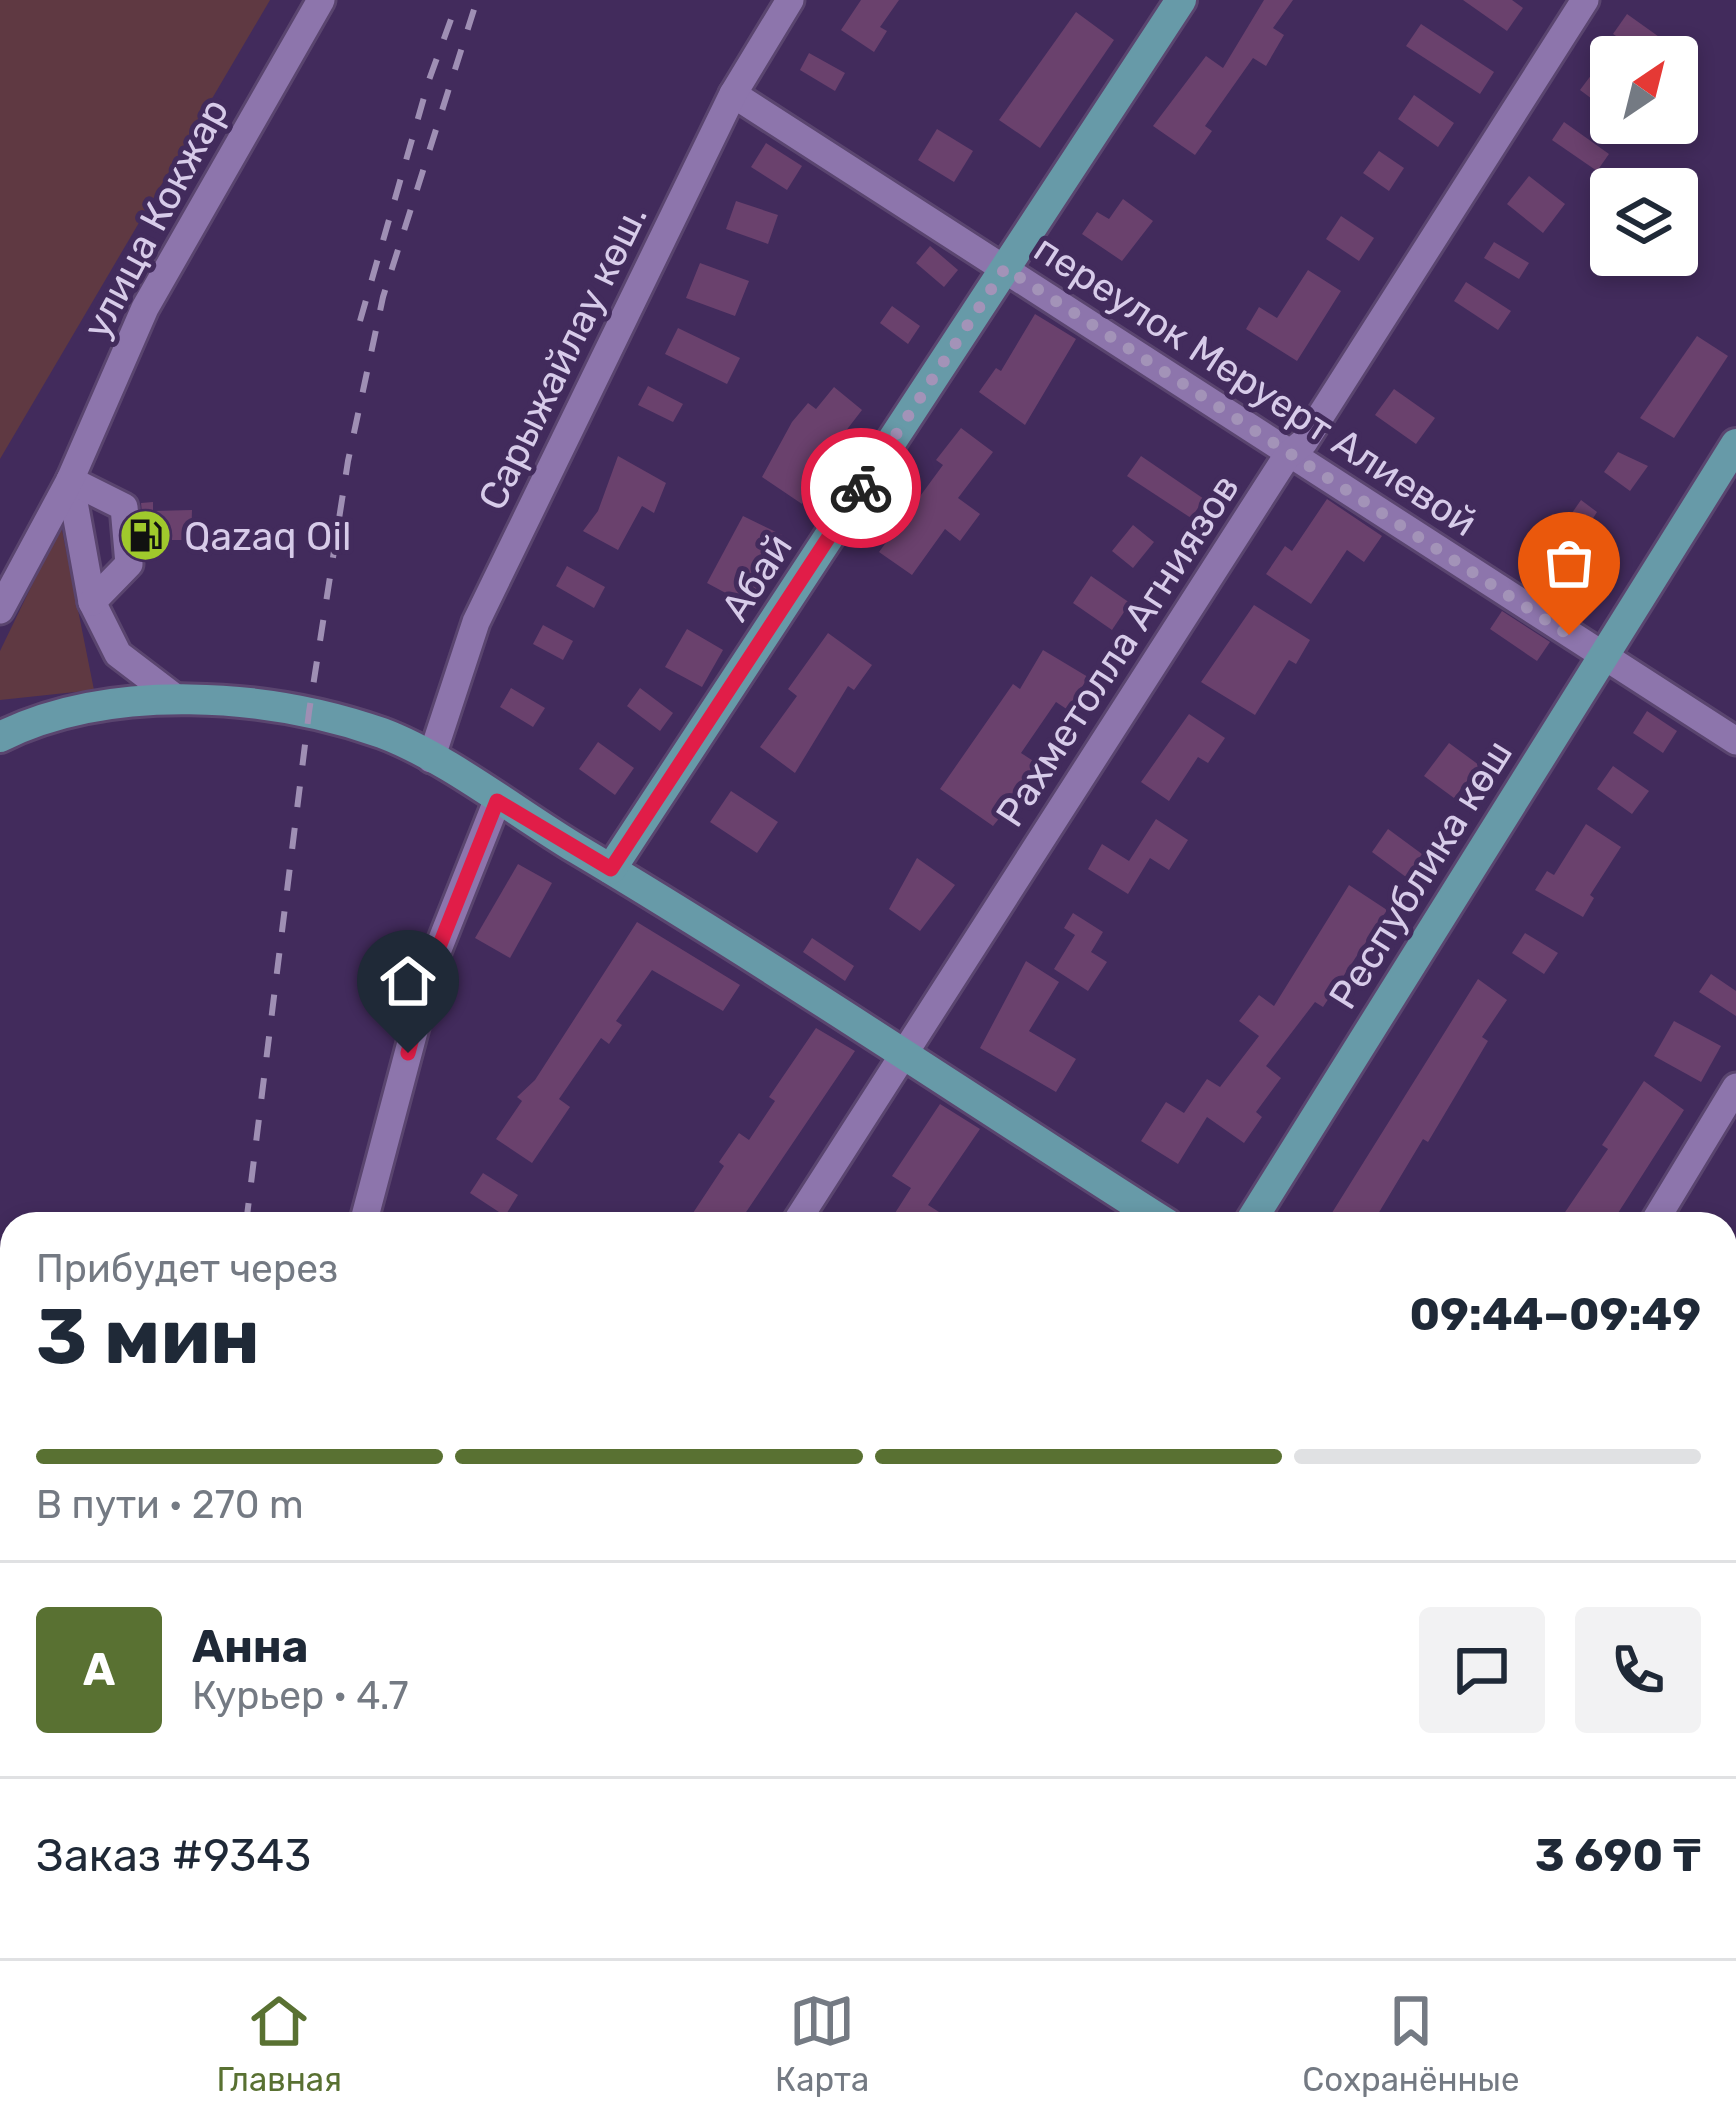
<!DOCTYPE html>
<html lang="ru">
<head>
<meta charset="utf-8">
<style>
	:root { --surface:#fff; --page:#f2f2f3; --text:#1f2937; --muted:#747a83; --line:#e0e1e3; --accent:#597132 }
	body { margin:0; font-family:Rubik,sans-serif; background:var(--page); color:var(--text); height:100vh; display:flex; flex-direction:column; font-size:45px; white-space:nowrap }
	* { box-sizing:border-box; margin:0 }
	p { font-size:39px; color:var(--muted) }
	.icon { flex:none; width:66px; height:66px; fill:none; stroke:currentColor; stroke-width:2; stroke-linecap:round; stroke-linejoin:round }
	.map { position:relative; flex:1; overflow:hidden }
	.side { position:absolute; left:0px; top:1212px; width:1737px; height:747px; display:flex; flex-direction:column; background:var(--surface); border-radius:36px 36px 0 0; box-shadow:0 6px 18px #0003 }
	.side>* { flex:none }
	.needle { width:78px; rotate:35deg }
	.controls { position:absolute; left:1590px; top:36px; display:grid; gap:24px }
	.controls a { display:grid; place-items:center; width:108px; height:108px; border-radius:12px; background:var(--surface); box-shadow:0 6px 18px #0003; font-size:60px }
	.pin { position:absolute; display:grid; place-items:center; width:102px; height:102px; color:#fff; margin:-123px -51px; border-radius:50% 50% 50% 0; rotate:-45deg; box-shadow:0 0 12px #0007 }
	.pin .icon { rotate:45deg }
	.courier { position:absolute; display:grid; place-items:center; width:120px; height:120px; margin:-60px; border:9px solid #e11d48; border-radius:50%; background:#fff; color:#222; box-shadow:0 3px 15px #0007 }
	.headline em { font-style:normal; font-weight:700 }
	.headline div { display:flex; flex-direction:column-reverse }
	.headline { display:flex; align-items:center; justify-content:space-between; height:204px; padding:0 36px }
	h1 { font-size:78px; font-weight:700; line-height:90px }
	.bar { display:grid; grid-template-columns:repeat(4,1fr); gap:18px 12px; align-content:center; height:144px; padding:0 36px }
	.bar i { height:15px; border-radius:9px; background:var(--line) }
	.bar .active { background:var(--accent) }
	.bar p { grid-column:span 4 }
	.line { display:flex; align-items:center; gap:30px; padding:0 36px; border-top:3px solid var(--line) }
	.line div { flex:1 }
	.round { display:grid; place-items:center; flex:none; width:126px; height:126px; border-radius:12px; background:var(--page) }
	.dock { display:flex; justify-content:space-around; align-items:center; height:168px; border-top:3px solid var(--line); background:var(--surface); font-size:33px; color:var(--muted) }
	.dock a { display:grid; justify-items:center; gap:6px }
	.dock .active { color:var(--accent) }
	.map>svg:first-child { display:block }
	.green { fill:#5f3942 }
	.building { fill:#6a416d }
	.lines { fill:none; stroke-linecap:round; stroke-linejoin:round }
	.minor-casing { stroke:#5a456f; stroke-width:33 }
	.major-casing { stroke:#5a456f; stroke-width:36 }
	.minor { stroke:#8d75ac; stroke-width:27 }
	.major { stroke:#679aa8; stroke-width:30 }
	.rail { stroke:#9f8fb4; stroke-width:6; stroke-dasharray:21 21; stroke-linecap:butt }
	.done { stroke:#a393b8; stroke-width:12; stroke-dasharray:0 21.6 }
	.route { stroke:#e11d48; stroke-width:15 }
	.labels { text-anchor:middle; stroke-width:10; stroke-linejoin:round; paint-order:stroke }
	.street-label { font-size:39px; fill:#d7cbe9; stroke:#422b5c }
	.poi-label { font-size:39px; fill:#d7cbe9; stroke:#422b5c; text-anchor:start }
</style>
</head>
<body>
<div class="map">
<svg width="1736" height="1958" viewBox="0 0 1736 1958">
	<rect width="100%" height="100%" fill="#422b5c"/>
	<g class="green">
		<polygon points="0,0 270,0 0,459"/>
		<polygon points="61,525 94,690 0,700 0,651"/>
	</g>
	<g class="building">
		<polygon points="861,0 899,0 880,27 887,31 874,52 841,30"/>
		<polygon points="1264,0 1293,0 1273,28 1284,35 1266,66 1253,58 1205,126 1212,131 1195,155 1153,126 1206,56 1223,68"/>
		<polygon points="1463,0 1512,0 1523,8 1507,31"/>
		<polygon points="1076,12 1114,40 1040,148 999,120"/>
		<polygon points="1627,14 1662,39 1649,57 1613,34"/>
		<polygon points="1421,24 1494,72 1480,94 1406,46"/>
		<polygon points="809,53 845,73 835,91 800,70"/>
		<polygon points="1598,66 1611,76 1611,113 1580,90"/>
		<polygon points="1414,95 1454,123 1438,147 1398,119"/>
		<polygon points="1564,122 1609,154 1597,171 1552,140"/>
		<polygon points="937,129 973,151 954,182 918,160"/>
		<polygon points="766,143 802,166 787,190 751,167"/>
		<polygon points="1379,151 1404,168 1389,191 1363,173"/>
		<polygon points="1529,176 1565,204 1543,233 1507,204"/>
		<polygon points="1123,199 1153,221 1122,261 1082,234 1097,212 1109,219"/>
		<polygon points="736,201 778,215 768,244 726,229"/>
		<polygon points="1341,216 1374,238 1359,261 1326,239"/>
		<polygon points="1494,242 1529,263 1519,279 1484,258"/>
		<polygon points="930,246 958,270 944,287 916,263"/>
		<polygon points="700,263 749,281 735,316 686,298"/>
		<polygon points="1308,270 1341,291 1297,361 1246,329 1259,307 1277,318"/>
		<polygon points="1466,282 1511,311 1498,330 1454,301"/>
		<polygon points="892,306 920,326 908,344 880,323"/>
		<polygon points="1035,314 1076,339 1025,425 979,392 996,368 1001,371"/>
		<polygon points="678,328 740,358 727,384 665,354"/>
		<polygon points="1697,336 1728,356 1674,438 1640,418"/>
		<polygon points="648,386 683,404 673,422 638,405"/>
		<polygon points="834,387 862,410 811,476 818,481 802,504 762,477 792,422 808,403 816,409"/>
		<polygon points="1394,389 1435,418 1416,444 1375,415"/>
		<polygon points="961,428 993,452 958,498 980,514 960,541 945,529 912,575 879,552 943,465 936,460"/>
		<polygon points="1618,452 1648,466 1630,491 1604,472"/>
		<polygon points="618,456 666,483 654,513 642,506 618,550 583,531 598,511"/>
		<polygon points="1141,456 1204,499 1191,518 1127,476"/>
		<polygon points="1327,499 1382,536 1364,562 1347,550 1311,604 1266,574 1285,546 1292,551"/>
		<polygon points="1581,500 1597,512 1583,534 1613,552 1593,580 1547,549"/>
		<polygon points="153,502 153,511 192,510 191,540 151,540 152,560 147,560 141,503"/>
		<polygon points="743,516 782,535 750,606 707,583"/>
		<polygon points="1133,525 1154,542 1133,568 1112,551"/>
		<polygon points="567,566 605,587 594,608 556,586"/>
		<polygon points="1091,576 1130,603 1112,630 1073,603"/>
		<polygon points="1254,605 1310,640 1296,664 1289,660 1255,715 1201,682"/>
		<polygon points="1502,611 1550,642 1537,661 1490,629"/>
		<polygon points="543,625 573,641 563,660 533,644"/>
		<polygon points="687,629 723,650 702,687 665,667"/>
		<polygon points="828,633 872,665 854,690 848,686 795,773 760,747 797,696 788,689"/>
		<polygon points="1043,650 1088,677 1068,710 1056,702 1021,753 1041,766 993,826 940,789 1013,684 1020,689"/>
		<polygon points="511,688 545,708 533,727 500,707"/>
		<polygon points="640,688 673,713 660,731 627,706"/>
		<polygon points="1647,711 1677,731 1663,753 1633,733"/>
		<polygon points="1189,714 1225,738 1208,763 1198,757 1169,801 1141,782"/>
		<polygon points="598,742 634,768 615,795 579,769"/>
		<polygon points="1449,743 1479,765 1454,798 1424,776"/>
		<polygon points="1613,766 1649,791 1632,814 1597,789"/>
		<polygon points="731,791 778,822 757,853 710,822"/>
		<polygon points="1156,819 1188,840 1169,870 1150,858 1128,894 1088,869 1102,844 1129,861"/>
		<polygon points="1586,824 1621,847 1590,895 1594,898 1583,917 1535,890 1547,871 1554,875"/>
		<polygon points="1388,829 1422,854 1406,877 1372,852"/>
		<polygon points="917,858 955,885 920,931 889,909"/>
		<polygon points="518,864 552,883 510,958 475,938"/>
		<polygon points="1349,885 1387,910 1323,1007 1315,1002 1266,1066 1281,1078 1256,1112 1262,1117 1244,1143 1207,1117 1178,1164 1141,1141 1166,1102 1184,1113 1207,1079 1220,1087 1259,1036 1239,1021 1259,995 1274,1006"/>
		<polygon points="1073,913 1103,932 1091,952 1107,962 1088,991 1054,969 1075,935 1064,928"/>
		<polygon points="637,922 740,985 723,1011 652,970 616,1021 622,1025 609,1044 601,1038 559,1099 570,1107 532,1163 496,1139 522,1101 517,1097 535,1080"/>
		<polygon points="1525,933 1558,953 1544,974 1512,953"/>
		<polygon points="812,938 854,966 845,981 803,952"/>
		<polygon points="1026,961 1059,982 1029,1031 1076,1059 1056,1092 980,1048"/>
		<polygon points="1711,974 1736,991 1736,1016 1699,992"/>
		<polygon points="1478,979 1507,1000 1482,1037 1488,1041 1428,1142 1423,1139 1372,1224 1325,1224"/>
		<polygon points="1674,1021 1721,1046 1701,1082 1654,1056"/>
		<polygon points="816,1028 855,1051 738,1224 709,1224 693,1213 724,1166 719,1162 739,1133 749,1140 775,1101 769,1097"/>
		<polygon points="1644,1081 1684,1110 1611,1224 1557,1224 1608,1149 1602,1145"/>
		<polygon points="940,1104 980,1129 928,1205 958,1224 888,1224 911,1188 892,1176"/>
		<polygon points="483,1173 518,1195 505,1216 470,1193"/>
	</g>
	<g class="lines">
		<defs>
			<g id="minor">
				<polyline points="733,94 1736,741"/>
				<polyline points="70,480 92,602 118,654 177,699"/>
				<polyline points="70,480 124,507 129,564 92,602"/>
				<polyline points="0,610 70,480 145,308 321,0"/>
				<polyline points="431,759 476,622 733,94 790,0"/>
				<polyline points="363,1224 431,967 497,801"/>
				<polyline points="795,1224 1287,456 1304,442 1585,0"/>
				<polyline points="1653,1224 1736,1087"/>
				<polyline points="465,1947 483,1958"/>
				<polyline points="331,1958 336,1947"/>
				<polyline points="800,1958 807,1947"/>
				<polyline points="1204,1958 1211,1947"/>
			</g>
			<g id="major">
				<path d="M0,737C111,682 268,693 382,733C446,757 517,813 577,849C777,968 970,1099 1167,1224"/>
				<polyline points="611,869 1181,0"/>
				<polyline points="1249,1224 1736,444"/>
			</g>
		</defs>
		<use href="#minor" class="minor-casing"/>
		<use href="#major" class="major-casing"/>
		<use href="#minor" class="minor"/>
		<use href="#major" class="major"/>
		<g class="rail">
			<polyline points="360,321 429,80 458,0"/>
			<polyline points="246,1224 309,712 348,461 383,297 477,0"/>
			<polyline points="148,1958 149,1947"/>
		</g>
	</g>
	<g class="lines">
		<polyline class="done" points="861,488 1005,268 1569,635"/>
		<polyline class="route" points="408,1053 431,967 497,801 611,869 861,488"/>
	</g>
	<defs>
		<symbol id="fuel-disc" viewBox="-11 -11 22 22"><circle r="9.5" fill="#a0c92c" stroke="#422b5c"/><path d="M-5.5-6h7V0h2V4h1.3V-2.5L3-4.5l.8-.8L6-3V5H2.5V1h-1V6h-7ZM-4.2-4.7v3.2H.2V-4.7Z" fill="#111"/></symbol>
	</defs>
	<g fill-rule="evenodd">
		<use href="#fuel-disc" x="116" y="506" width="59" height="59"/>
	</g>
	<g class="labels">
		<g class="street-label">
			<text transform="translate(155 218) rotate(-62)" y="14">улица Кокжар</text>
			<text transform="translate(562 357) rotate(-64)" y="14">Сарыжайлау көш.</text>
			<text transform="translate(1256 385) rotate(33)" y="14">переулок Меруерт Алиевой</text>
			<text transform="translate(756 577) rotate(-57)" y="14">Абай</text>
			<text transform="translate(1117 650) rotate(-57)" y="14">Рахметолла Агниязов</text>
			<text transform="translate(1420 874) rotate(-58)" y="14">Республика көш</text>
		</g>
		<g class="poi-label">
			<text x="184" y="550">Qazaq Oil</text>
		</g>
	</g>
</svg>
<div class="controls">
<a><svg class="needle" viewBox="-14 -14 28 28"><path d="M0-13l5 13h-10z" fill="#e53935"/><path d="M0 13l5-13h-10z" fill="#747a83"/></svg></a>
<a><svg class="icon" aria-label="layers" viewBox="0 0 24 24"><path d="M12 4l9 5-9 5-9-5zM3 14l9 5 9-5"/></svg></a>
</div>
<div class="pin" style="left:1569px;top:635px;background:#ea580c"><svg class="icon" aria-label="bag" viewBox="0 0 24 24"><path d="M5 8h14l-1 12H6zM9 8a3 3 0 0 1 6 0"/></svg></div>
<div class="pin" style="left:408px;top:1053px;background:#1f2937"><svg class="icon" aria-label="home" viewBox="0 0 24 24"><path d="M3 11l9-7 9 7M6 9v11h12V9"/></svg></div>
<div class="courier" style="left:861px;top:488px"><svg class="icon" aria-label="bike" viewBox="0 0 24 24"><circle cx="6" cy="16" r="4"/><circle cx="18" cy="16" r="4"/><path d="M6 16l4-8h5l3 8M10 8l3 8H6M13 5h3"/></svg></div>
<section class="side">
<div class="headline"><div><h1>3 мин</h1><p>Прибудет через</p></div><em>09:44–09:49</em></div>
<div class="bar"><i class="active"></i><i class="active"></i><i class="active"></i><i></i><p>В пути · 270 m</p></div>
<div class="line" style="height:216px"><b class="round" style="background:var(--accent);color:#fff">А</b><div><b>Анна</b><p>Курьер · 4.7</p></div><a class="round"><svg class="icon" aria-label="chat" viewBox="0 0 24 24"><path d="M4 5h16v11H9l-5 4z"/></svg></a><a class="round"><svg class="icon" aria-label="phone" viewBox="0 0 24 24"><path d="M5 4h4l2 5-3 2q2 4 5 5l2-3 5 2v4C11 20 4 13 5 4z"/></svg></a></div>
<div class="line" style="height:156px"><div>Заказ #9343</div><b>3 690 ₸</b></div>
</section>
</div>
<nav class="dock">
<a class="active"><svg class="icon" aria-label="home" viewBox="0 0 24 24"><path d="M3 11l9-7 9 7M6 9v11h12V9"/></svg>Главная</a>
<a><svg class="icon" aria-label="map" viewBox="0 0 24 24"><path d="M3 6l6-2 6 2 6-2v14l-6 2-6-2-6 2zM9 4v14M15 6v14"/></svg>Карта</a>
<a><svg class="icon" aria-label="saved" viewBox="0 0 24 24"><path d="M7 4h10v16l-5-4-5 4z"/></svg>Сохранённые</a>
</nav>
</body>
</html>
